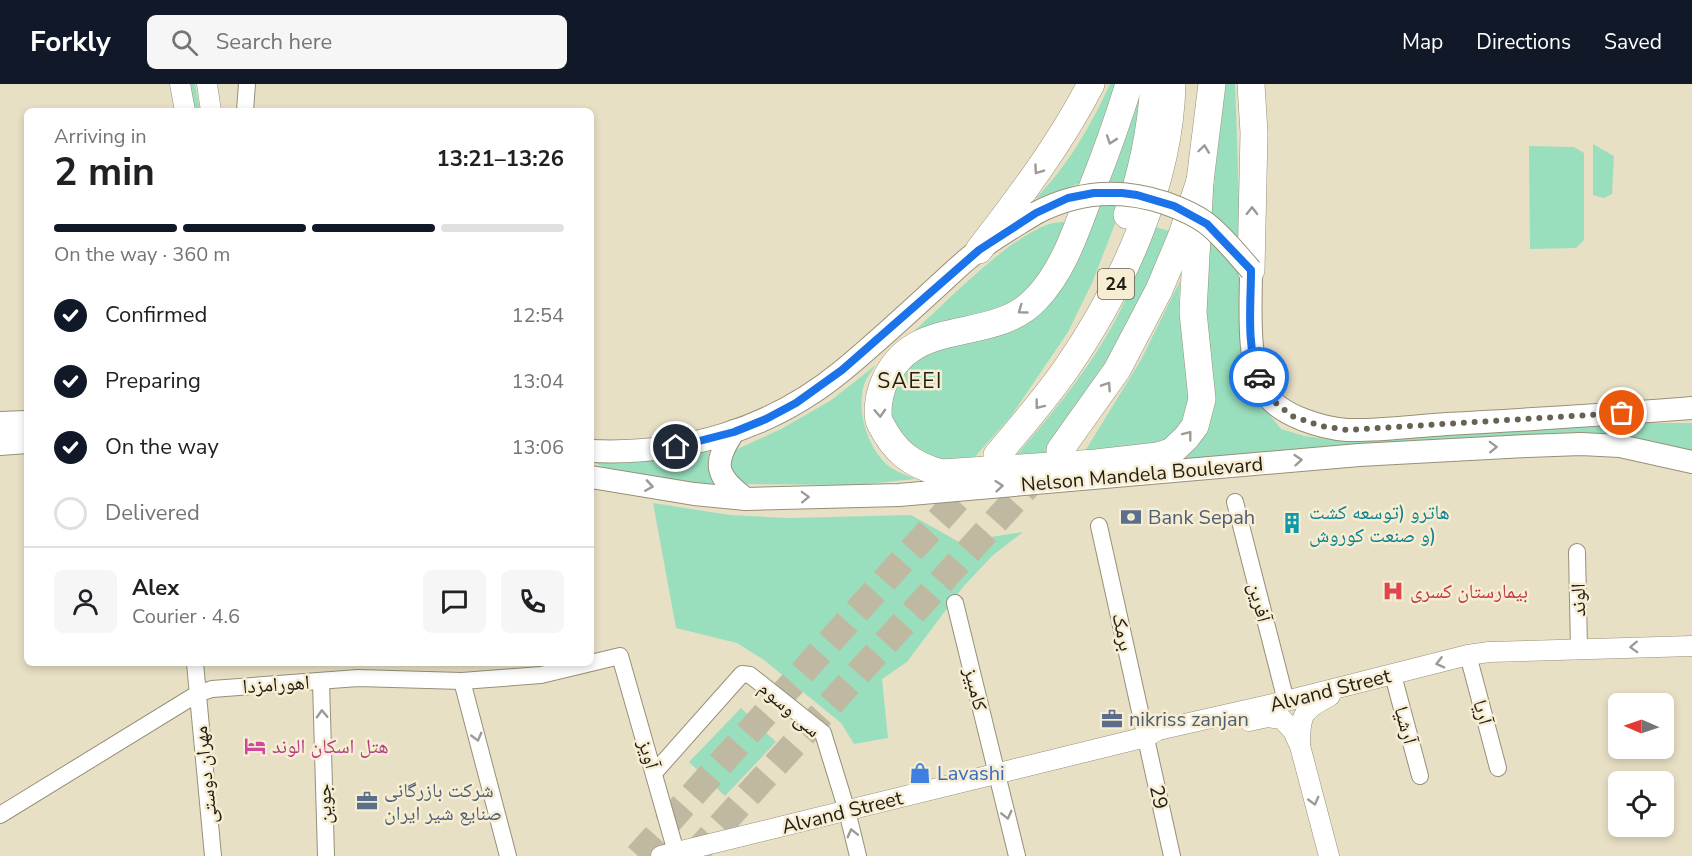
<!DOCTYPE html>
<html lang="en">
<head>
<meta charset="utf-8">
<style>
	:root { --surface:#fff; --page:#f6f6f6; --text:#202124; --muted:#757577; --line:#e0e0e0; --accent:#111827 }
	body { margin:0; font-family:"Nunito Sans","Noto Naskh Arabic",sans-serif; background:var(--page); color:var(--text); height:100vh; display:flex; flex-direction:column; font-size:22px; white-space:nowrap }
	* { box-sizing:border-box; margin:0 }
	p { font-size:20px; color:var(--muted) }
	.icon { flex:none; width:33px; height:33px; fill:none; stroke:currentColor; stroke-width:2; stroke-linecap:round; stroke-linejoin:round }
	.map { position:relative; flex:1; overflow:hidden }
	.details { position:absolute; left:24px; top:24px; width:570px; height:558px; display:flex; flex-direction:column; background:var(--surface); border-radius:9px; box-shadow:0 3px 9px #0003 }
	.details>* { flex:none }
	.needle { width:39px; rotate:272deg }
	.tools { position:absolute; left:1608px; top:609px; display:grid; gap:12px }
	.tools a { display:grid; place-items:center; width:66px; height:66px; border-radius:9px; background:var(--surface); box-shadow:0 3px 9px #0003; font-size:30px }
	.pin { position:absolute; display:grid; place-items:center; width:51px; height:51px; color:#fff; margin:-26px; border:3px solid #fff; border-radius:50%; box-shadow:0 2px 6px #0007 }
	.courier { position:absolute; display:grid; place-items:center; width:60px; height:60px; margin:-30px; border:4px solid #1a73e8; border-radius:50%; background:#fff; color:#222; box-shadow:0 2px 8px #0007 }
	.head em { font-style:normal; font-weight:700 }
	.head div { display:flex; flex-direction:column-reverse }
	.head { display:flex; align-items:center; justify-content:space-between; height:102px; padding:0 30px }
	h1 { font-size:39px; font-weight:700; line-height:45px }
	.bar { display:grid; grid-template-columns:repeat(4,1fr); gap:9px 6px; align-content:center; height:72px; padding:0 30px }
	.bar i { height:8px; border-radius:4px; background:var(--line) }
	.bar .active { background:var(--accent) }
	.bar p { grid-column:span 4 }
	.line { display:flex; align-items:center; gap:15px; padding:0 30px; border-top:2px solid var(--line) }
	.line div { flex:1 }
	.round { display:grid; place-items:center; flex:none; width:63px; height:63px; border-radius:9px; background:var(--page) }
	ol { padding:0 30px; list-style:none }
	li { display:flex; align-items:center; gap:18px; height:66px }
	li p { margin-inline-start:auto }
	li .icon { padding:6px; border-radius:50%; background:var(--accent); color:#fff; stroke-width:4 }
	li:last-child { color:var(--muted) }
	li i { width:33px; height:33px; border:3px solid var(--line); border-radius:50% }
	header { display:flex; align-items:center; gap:36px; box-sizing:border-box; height:84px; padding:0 30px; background:var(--accent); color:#fff }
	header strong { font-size:28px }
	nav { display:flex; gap:33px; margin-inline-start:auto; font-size:21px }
	.search { width:420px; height:54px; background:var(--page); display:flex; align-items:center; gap:15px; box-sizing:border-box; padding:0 21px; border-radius:9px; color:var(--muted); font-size:22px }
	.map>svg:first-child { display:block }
	.green { fill:#99dfbe }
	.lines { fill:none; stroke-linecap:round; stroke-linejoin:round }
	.trunk-tunnel { stroke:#c0b9a2; stroke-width:27; stroke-dasharray:27 14; stroke-linecap:butt }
	.minor-casing { stroke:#979077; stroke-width:18 }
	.tertiary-casing { stroke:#979077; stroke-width:21 }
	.secondary-casing { stroke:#979077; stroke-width:24 }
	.trunk-casing { stroke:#979077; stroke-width:28 }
	.minor { stroke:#fff; stroke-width:16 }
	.tertiary { stroke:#fff; stroke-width:20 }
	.secondary { stroke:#fff; stroke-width:22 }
	.trunk { stroke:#fff; stroke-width:27 }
	.secondary-bridge-casing { stroke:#979077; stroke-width:24; stroke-linecap:butt }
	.secondary-bridge { stroke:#fff; stroke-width:22 }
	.oneway { stroke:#9b9a95 }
	.done { stroke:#676252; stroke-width:6; stroke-dasharray:0 10.8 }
	.route { stroke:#1a73e8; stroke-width:8 }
	.labels { text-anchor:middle; stroke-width:5; stroke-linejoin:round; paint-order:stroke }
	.shield { fill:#f6edd2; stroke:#615c4d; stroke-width:1.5 }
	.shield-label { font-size:18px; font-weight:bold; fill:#211e14 }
	.street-label { font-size:20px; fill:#211e14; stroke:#f6edd2 }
	.culture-label { font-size:20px; fill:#0d838f; stroke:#f6edd2; text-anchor:start }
	.service-label { font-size:20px; fill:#4e5e75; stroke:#f6edd2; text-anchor:start }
	.health-label { font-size:20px; fill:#be3a42; stroke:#f6edd2; text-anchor:start }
	.hotel-label { font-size:20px; fill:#b23c85; stroke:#f6edd2; text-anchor:start }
	.shop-label { font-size:20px; fill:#366cbe; stroke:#f6edd2; text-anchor:start }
	.neighbourhood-label { font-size:21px; letter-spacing:1.5px; fill:#211e14; stroke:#f6edd2 }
</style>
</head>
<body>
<header>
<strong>Forkly</strong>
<div class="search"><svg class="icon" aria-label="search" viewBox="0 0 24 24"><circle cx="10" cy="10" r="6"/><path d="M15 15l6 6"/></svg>Search here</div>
<nav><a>Map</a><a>Directions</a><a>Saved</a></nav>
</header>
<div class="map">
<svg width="1692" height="772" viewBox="0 0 1692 772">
	<rect width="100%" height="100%" fill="#e8e0c5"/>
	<g class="green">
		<polygon points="190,0 195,0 200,27 194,27"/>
		<path d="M1110,0H1121L1087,97L1035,115C1068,82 1090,43 1110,0Z"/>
		<polygon points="1223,0 1235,0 1240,142 1241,279 1250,307 1281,345 1304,352 1342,357 1626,339 1692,339 1692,369 1170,377 1190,360 1211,116"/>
		<polygon points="1141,3 1146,9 1120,127 1092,199 1068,248 1011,332 973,375 921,378 893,344 890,326 898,291 926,270 1028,232"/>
		<polygon points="1593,60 1614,72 1612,110 1604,114 1593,111"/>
		<polygon points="1529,62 1574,63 1584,69 1584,156 1576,164 1530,165"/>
		<path d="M1072,137L1061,164L1015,220L916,253L912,249C948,217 1005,156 1049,140C1056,138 1065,138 1072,137Z"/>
		<path d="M1155,143L1173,148L1160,178L1081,325L1046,370L1013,375C1046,337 1078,299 1104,256C1126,221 1140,181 1155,143Z"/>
		<polygon points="1180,197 1179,217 1190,311 1186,330 1178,345 1157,362 1085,367 1141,276"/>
		<path d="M876,281C872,287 866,294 864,301C856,327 868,366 890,383C897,388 907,391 915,395L857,401L743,400L728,392L729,369L781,345L830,317Z"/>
		<path d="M703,366L709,368C706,386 710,390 722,404L602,383L595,378L599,373H683Z"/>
		<polygon points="653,419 730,431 788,434 911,431 959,458 1023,448 992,472 963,503 907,578 882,595 888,654 854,660 841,639 764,576 737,559 676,544"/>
		<polygon points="741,624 776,658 725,712 689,678"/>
	</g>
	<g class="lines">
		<g class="trunk-tunnel">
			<polyline points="638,772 980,390"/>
			<polyline points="693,772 1042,386"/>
		</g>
		<defs>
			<g id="minor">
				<polyline points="245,27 247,0"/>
				<polyline points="1235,418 1286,617"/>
				<polyline points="1099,442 1172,772"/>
				<polyline points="1577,468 1579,565"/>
				<polyline points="955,519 1017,772"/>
				<polyline points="1468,571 1498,684"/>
				<polyline points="195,579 213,772"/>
				<polyline points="1393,591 1420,692"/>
				<polyline points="321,597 326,772"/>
				<polyline points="462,597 508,772"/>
				<polyline points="654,689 742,590 750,591 823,649 847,727 858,772"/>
				<polyline points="0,731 197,610 212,605 358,594 462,597 541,591 620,572 676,768"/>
			</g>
			<g id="tertiary">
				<polyline points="180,0 185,27"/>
				<polyline points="207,0 211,27"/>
				<polyline points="1249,637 1268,633 1282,635 1293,647 1300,662 1329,772"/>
				<path d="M1300,660C1300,630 1303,626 1330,612"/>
				<polyline points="661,772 1146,653 1158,646 1286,617 1468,571 1489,568 1692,562"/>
			</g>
			<g id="secondary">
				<path d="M1251,186C1251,220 1246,281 1266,310C1281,332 1322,344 1347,346C1380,347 1414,342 1447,340C1529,336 1610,330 1692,324"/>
				<polyline points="0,339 27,338"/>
				<path d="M734,347C712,380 715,392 746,415"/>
				<polyline points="0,360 27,358"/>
				<path d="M591,367C683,371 770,346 842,287C876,259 908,229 941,199C953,188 965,176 979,166C997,152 1017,141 1036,129"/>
				<polyline points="591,393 694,410 746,415 899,411 1359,371 1527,362 1581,360 1620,362 1692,378"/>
			</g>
			<g id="trunk">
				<path d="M1129,0C1118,36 1105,72 1091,107C1077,144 1064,186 1036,215C991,263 909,228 882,304C879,313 876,330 880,339C895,368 910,380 941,389L1096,379L1158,372L1171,368L1186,354L1195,342L1202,315L1193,228L1200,97"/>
				<path d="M1127,131C1142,90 1151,44 1154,0"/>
				<path d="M979,166C1020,113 1060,60 1091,0"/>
				<polyline points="1251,186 1254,49 1251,0"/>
				<polyline points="1060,366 1117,286 1159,206 1182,151 1200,97 1212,0"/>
				<path d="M997,371C1021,343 1045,315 1066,285C1122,204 1170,99 1172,0"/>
			</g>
		</defs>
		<use href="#minor" class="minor-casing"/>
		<use href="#tertiary" class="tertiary-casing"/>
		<use href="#secondary" class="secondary-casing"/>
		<use href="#trunk" class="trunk-casing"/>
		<use href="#minor" class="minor"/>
		<use href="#tertiary" class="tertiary"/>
		<use href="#secondary" class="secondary"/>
		<use href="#trunk" class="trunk"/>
		<defs>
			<path id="secondary-bridge" d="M1036,129C1078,107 1120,104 1165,119C1179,124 1194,130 1206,139C1223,152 1237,170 1251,186"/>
		</defs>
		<use href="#secondary-bridge" class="secondary-bridge-casing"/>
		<use href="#secondary-bridge" class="secondary-bridge"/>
	</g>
	<defs><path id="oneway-chevron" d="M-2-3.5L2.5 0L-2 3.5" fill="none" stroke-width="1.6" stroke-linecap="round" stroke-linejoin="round" transform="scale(1.5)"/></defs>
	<g class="oneway">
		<use href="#oneway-chevron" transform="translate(1111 56) rotate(109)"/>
		<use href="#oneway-chevron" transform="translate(1204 65) rotate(-82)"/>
		<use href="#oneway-chevron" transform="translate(1038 86) rotate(125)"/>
		<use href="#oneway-chevron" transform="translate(1252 127) rotate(-89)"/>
		<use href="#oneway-chevron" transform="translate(1022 226) rotate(144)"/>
		<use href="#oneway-chevron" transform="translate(1107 302) rotate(-57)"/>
		<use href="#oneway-chevron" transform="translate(1039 321) rotate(128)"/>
		<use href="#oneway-chevron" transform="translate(880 329) rotate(87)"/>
		<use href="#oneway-chevron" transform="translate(1188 351) rotate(-52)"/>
		<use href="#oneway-chevron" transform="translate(1493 363) rotate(-2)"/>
		<use href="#oneway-chevron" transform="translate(1298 376) rotate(-5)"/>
		<use href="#oneway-chevron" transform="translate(649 402) rotate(9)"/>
		<use href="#oneway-chevron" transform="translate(999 402) rotate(-5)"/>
		<use href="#oneway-chevron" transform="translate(805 413) rotate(-2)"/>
		<use href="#oneway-chevron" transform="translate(1634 563) rotate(178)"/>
		<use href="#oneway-chevron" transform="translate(1440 579) rotate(166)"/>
		<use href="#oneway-chevron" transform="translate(322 630) rotate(-92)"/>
		<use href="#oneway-chevron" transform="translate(477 653) rotate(75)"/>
		<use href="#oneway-chevron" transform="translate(1314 717) rotate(75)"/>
		<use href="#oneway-chevron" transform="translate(1007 731) rotate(76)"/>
		<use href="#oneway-chevron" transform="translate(852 749) rotate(-104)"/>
	</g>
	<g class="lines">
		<polyline class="done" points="1259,293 1266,311 1292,332 1321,342 1347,346 1622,329"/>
		<path class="route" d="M676,363L734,348L766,335L796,319L842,286L979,166L1036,129L1068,114L1094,109H1122L1137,111L1174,122L1207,140L1251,186C1251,219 1246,263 1259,293"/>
	</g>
	<defs>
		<symbol id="bank-bare" viewBox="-9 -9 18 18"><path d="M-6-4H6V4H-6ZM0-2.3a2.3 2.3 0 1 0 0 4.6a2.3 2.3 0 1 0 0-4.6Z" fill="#5c6f8a" stroke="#f6edd2" stroke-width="2.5" paint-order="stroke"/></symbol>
		<symbol id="building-bare" viewBox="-9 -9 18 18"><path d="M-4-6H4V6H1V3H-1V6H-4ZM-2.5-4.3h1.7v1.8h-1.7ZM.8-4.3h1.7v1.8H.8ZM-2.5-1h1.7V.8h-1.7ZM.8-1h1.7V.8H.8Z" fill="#0f9aa8" stroke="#f6edd2" stroke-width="2.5" paint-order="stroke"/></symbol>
		<symbol id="hospital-bare" viewBox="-9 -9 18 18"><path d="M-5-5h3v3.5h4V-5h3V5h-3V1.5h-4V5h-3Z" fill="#e0444e" stroke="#f6edd2" stroke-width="2.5" paint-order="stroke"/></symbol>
		<symbol id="office-bare" viewBox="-9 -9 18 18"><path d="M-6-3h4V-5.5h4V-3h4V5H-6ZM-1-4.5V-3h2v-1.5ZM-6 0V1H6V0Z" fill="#5c6f8a" stroke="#f6edd2" stroke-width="2.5" paint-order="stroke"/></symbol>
		<symbol id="hotel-bare" viewBox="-9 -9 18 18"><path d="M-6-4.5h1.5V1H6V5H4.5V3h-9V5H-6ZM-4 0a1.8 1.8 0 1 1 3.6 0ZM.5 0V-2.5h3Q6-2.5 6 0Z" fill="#d1479c" stroke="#f6edd2" stroke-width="2.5" paint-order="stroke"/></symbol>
		<symbol id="shop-bare" viewBox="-9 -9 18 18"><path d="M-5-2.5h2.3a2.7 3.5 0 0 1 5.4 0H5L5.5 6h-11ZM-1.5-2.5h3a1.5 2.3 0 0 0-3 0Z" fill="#3f7fe0" stroke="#f6edd2" stroke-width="2.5" paint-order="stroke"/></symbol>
	</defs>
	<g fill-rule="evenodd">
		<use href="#bank-bare" x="1116" y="418" width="30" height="30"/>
		<use href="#building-bare" x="1277" y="424" width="30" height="30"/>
		<use href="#hospital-bare" x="1378" y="492" width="30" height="30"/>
		<use href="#office-bare" x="1097" y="620" width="30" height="30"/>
		<use href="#hotel-bare" x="240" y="647" width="30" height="30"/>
		<use href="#shop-bare" x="905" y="674" width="30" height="30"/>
		<use href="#office-bare" x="352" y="702" width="30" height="30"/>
	</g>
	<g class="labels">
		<rect class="shield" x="1098" y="185" width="36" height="30" rx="4.5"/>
		<g class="shield-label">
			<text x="1116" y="206">24</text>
		</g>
		<g class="street-label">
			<text transform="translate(1142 390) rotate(-5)" y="7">Nelson Mandela Boulevard</text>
			<text transform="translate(1578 516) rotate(-91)" y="7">الوند</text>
			<text transform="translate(1260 518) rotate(76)" y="7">آفرین</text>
			<text transform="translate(1123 548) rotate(78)" y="7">برمک</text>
			<text transform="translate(276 600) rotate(-4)" y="7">اهورامزدا</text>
			<text transform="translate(976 605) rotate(76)" y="7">کامبیز</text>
			<text transform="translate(1330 606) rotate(-14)" y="7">Alvand Street</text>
			<text transform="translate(790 625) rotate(41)" y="7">سی وسوم</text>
			<text transform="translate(1483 628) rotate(75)" y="7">آریا</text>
			<text transform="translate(1406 641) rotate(75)" y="7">آرشیا</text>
			<text transform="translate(649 670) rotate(74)" y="7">آویز</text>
			<text transform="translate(205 691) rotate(-96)" y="7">مهران دوستی</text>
			<text transform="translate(1159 713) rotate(78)" y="7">29</text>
			<text transform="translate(324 720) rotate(-92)" y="7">جوین</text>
			<text transform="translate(842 728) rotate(-14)" y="7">Alvand Street</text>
		</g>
		<g class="culture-label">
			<text x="1309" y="435">هاترو (توسعه کشت<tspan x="1309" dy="23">و صنعت کوروش)</tspan></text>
		</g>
		<g class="service-label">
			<text x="1148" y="440">Bank Sepah</text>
			<text x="1129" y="642">nikriss zanjan</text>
			<text x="384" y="713">شرکت بازرگانی<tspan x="384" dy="23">صنایع شیر ایران</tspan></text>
		</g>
		<g class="health-label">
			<text x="1410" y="514">بیمارستان کسری</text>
		</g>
		<g class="hotel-label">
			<text x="272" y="669">هتل اسکان الوند</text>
		</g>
		<g class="shop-label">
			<text x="937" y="696">Lavashi</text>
		</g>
		<g class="neighbourhood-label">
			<text x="910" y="304">SAEEI</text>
		</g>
	</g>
</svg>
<div class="tools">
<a><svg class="needle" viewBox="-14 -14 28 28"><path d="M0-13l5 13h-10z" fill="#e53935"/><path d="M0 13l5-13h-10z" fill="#757577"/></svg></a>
<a><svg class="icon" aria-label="locate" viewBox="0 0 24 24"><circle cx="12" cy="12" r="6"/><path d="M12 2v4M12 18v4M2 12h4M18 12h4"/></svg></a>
</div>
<div class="pin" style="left:1622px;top:329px;background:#ea580c"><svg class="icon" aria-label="bag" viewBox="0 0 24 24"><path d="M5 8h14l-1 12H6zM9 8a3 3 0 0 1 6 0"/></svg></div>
<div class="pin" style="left:676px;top:363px;background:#1f2937"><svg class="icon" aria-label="home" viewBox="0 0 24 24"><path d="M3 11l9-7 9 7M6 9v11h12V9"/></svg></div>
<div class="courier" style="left:1259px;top:293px"><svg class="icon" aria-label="car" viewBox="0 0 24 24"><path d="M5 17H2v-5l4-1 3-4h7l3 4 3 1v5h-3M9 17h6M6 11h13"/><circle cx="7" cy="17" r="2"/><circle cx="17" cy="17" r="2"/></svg></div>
<section class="details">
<div class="head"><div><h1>2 min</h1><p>Arriving in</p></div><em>13:21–13:26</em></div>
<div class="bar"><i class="active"></i><i class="active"></i><i class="active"></i><i></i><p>On the way · 360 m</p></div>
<ol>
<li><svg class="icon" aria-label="check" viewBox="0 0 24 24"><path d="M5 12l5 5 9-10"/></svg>Confirmed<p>12:54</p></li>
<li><svg class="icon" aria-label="check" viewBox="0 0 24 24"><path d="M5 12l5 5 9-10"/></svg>Preparing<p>13:04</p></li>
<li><svg class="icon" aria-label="check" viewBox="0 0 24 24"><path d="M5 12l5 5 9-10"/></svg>On the way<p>13:06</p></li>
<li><i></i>Delivered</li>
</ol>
<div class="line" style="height:108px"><a class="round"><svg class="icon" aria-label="person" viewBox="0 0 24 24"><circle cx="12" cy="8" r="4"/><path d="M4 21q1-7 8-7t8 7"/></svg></a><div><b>Alex</b><p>Courier · 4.6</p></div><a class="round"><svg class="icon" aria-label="chat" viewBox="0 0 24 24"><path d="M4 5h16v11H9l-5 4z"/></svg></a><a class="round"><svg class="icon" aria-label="phone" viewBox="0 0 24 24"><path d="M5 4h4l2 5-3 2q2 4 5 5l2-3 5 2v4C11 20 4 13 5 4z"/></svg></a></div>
</section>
</div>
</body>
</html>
